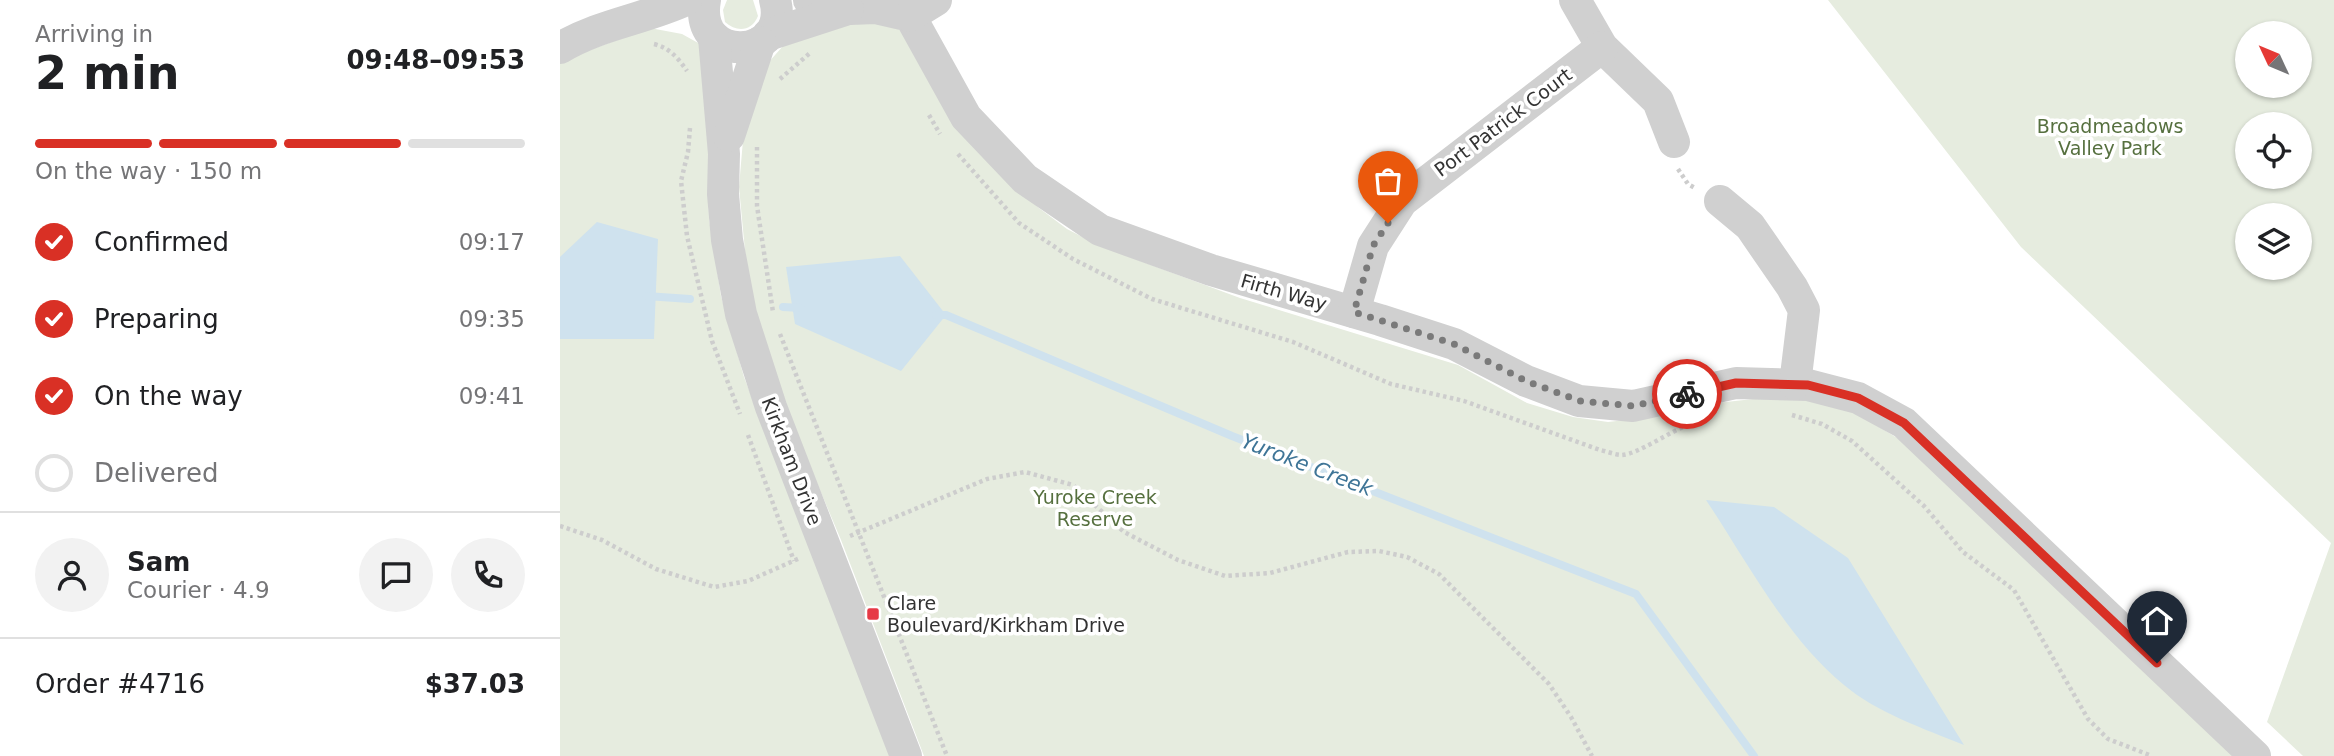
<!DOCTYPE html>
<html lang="en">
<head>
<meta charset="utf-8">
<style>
	:root { --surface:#fff; --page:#f2f2f2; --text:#202124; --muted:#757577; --line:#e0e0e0; --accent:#d93025 }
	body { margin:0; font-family:"DejaVu Sans",sans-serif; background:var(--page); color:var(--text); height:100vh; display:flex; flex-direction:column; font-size:26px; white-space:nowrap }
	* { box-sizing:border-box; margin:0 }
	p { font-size:23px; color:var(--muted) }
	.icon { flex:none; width:38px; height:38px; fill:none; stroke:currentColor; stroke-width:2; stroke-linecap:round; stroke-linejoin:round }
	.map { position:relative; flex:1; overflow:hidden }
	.panel { display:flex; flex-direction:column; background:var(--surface); width:560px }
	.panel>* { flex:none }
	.needle { width:46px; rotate:314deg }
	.buttons { position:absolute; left:1675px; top:21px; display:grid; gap:14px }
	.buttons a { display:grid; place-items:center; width:77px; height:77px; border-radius:50%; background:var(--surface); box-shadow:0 2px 5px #0004; font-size:35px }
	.pin { position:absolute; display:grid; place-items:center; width:60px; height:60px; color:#fff; margin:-72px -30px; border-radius:50% 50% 50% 0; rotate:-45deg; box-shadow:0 0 7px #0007 }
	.pin .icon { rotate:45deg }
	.courier { position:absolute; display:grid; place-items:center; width:70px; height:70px; margin:-35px; border:5px solid #d93025; border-radius:50%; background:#fff; color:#222; box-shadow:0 2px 9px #0007 }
	.overview em { font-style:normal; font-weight:600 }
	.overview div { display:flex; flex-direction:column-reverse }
	.overview { display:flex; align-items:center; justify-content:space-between; height:119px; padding:0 35px }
	h1 { font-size:46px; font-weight:600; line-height:52px }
	.bar { display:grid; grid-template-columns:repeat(4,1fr); gap:10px 7px; align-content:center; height:84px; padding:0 35px }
	.bar i { height:9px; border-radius:5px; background:var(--line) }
	.bar .selected { background:var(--accent) }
	.bar p { grid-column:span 4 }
	.line { display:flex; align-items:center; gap:18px; padding:0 35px; border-top:2px solid var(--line) }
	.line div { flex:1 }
	.round { display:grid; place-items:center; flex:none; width:74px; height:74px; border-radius:37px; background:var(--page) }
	ol { padding:0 35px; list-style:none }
	li { display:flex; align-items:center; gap:21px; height:77px }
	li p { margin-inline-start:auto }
	li .icon { padding:7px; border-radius:50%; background:var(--accent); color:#fff; stroke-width:4 }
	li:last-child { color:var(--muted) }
	li i { width:38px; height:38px; border:4px solid var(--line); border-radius:50% }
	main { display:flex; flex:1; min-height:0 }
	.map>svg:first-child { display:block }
	.green { fill:#e6ecdf; fill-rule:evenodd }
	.water { fill:#cfe2ee }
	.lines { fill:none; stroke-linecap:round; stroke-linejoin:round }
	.stream { stroke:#cfe2ee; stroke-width:8 }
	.path { stroke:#cdcdcd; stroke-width:4.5; stroke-dasharray:3.5 3.5; stroke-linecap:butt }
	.minor { stroke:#d0d0d0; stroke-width:32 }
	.done { stroke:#7a7a7a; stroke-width:7; stroke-dasharray:0 12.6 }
	.route { stroke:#d93025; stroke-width:9 }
	.poi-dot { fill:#e63946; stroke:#fff; stroke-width:2.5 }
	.labels { text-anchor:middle; stroke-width:7; stroke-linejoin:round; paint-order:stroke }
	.street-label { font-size:19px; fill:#333; stroke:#fff }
	.park-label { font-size:19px; fill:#56703f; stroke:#fff }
	.poi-label { font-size:19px; fill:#333; stroke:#fff; text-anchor:start }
	.water-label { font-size:21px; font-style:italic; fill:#3f7597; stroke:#fff }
</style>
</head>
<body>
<main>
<section class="panel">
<div class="overview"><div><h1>2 min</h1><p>Arriving in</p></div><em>09:48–09:53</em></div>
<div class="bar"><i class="selected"></i><i class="selected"></i><i class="selected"></i><i></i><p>On the way · 150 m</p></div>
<ol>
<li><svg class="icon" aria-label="check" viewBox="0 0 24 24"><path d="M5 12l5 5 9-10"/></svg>Confirmed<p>09:17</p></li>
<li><svg class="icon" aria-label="check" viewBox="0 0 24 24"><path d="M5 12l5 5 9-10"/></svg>Preparing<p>09:35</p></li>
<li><svg class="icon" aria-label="check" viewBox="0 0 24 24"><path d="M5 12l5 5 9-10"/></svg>On the way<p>09:41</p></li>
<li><i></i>Delivered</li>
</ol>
<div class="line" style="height:126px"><a class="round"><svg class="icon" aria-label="person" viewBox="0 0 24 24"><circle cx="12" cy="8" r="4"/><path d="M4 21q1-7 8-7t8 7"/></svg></a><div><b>Sam</b><p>Courier · 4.9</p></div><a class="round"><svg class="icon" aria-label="chat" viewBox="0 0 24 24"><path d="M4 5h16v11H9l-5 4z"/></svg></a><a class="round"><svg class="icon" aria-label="phone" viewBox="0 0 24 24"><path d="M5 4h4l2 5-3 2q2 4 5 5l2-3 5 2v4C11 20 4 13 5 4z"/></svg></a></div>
<div class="line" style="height:91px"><div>Order #4716</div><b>$37.03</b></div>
</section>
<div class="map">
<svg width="1774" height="756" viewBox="0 0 1774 756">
	<rect width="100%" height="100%" fill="#fff"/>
	<g class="green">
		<path d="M167,0H193L198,16C192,31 177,33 165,22L163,10Z"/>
		<path d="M1268,0H1774V756H1743L1707,722L1771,543L1461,247ZM1687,33H1740V86H1687ZM1687,124H1740V177H1687ZM1687,215H1740V268H1687Z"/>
		<polygon points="309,21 345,31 422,154 479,208 507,229 540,246 680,298 898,365 967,403 1013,417 1048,422 1099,416 1157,403 1211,397 1244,398 1293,411 1347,444 1678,756 364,756 281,540 244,452 190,304 179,187 186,105 199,73 223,46 243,30"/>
		<polygon points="90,28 122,34 140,44 152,93 148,188 149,219 161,296 184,377 330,756 0,756 0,61"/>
	</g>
	<g class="water">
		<polygon points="37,222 98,239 94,339 0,339 0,257"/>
		<polygon points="340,256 386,315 341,371 235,324 226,267"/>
		<path d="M1146,500L1214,507L1288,558L1404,745C1365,729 1317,713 1284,685C1228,640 1186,560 1146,500Z"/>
	</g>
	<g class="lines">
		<g class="stream">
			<polyline points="86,296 130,299"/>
			<polyline points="223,307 241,308"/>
			<polyline points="376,315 386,315 672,436 1076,594 1194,756"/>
		</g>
		<g class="path">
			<path d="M94,44C110,48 118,58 127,71"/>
			<polyline points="220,79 250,53"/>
			<polyline points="369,115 380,134"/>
			<polyline points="130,128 128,152 121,181 127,236 152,341 180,414"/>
			<polyline points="197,147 197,206 213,312"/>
			<path d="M398,154L459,223L513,259L592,299L733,342L831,384L904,401L1040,450C1046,451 1055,455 1062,455C1078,454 1109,432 1128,425"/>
			<polyline points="1118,169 1128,184 1135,188"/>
			<polyline points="220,334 387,756"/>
			<polyline points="1232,415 1262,424 1292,441 1364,506 1403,552 1454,590 1528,719 1548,739 1592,756"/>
			<polyline points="188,435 234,561"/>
			<polyline points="0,526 42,540 96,569 154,587 188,581 240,558"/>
			<polyline points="290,536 427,479 465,472 513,485 564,532 618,560 665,576 710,573 788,552 819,551 847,557 879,574 989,684 1011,717 1032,756"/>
		</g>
		<g class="minor">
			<path d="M145,0C133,66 231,60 215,0"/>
			<polyline points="249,0 290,9 315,8 350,16 406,117 465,179 540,230 651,270 820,320 894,344 966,381 1019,401 1073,406 1176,383 1248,385 1298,398 1344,423 1695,756"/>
			<polyline points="1015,0 1042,47 1098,101 1114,142"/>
			<polyline points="350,16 376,0"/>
			<polyline points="208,35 288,9"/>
			<polyline points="154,38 164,154 163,194 167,240 181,314 211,407 346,756"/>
			<path d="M0,48C40,24 85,19 126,0"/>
			<polyline points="169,136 200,42"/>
			<polyline points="1160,201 1190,226 1232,287 1244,310 1235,384"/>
			<polyline points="794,312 813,246 842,201 1042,47"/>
		</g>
	</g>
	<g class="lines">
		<polyline class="done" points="828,223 813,246 794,312 894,344 966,381 1020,401 1073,406 1127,394"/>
		<polyline class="route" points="1127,394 1176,383 1248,385 1298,398 1344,423 1597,663"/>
	</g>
	<rect class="poi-dot" x="306" y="607" width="14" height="14" rx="3.5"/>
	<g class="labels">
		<g class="street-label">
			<text transform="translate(943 122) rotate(-37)" y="7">Port Patrick Court</text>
			<text transform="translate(724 292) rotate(16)" y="7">Firth Way</text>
			<text transform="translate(232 461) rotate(69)" y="7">Kirkham Drive</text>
		</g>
		<g class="park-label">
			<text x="1550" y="133">Broadmeadows<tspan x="1550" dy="22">Valley Park</tspan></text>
			<text x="535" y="504">Yuroke Creek<tspan x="535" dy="22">Reserve</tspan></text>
		</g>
		<g class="poi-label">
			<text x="327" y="610">Clare<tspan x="327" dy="22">Boulevard/Kirkham Drive</tspan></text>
		</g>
		<g class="water-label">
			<text transform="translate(747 465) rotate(21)" y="7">Yuroke Creek</text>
		</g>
	</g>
</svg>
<div class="buttons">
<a><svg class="needle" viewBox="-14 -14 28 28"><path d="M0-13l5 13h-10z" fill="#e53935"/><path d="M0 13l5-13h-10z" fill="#757577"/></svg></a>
<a><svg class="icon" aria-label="locate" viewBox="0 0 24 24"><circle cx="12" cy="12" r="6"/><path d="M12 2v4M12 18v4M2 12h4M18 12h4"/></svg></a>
<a><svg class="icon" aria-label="layers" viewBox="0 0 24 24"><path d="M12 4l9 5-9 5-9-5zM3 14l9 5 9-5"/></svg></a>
</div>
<div class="pin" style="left:828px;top:223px;background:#ea580c"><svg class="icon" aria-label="bag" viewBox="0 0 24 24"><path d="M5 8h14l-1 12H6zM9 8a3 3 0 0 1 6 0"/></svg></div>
<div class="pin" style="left:1597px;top:663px;background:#1f2937"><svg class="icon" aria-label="home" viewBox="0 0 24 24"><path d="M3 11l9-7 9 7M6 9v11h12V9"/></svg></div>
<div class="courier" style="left:1127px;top:394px"><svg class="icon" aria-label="bike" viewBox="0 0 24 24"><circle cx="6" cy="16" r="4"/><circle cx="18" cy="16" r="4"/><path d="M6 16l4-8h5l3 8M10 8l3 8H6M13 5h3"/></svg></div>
</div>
</main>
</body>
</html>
